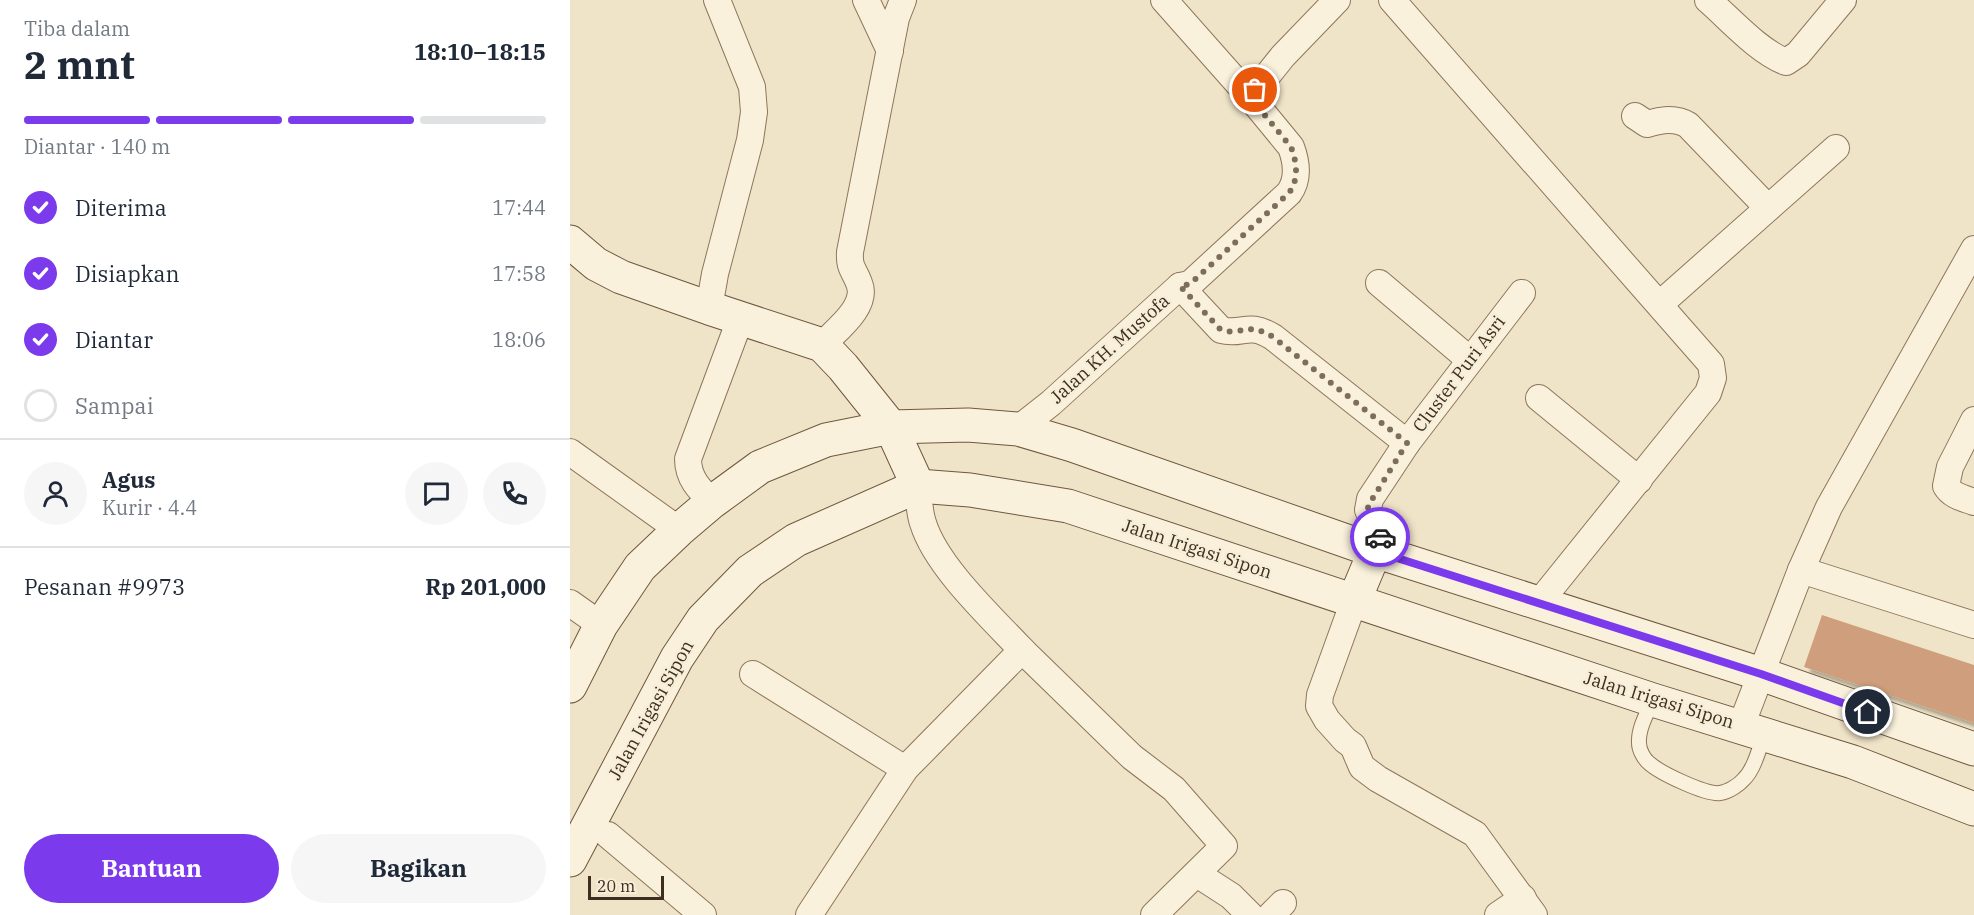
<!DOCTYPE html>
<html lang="id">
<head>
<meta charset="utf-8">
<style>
	:root { --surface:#fff; --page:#f6f6f7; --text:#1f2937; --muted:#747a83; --line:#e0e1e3; --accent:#7c3aed }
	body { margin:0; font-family:"IBM Plex Serif",serif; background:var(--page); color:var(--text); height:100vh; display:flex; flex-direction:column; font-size:22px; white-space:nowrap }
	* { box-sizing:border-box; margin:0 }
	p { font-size:20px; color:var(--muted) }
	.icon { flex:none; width:33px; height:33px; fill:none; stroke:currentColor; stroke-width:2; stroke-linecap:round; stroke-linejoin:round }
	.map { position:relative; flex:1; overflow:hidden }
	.drawer { display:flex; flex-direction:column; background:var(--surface); width:570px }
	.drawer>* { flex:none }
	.scale { position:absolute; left:18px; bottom:15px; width:76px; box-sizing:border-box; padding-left:6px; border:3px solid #3d2e20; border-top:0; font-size:16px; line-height:21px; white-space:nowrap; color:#3d2e20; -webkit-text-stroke:4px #f7eed8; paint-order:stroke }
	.pin { position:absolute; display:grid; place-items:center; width:51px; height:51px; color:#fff; margin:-26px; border:3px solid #fff; border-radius:50%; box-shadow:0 2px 6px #0007 }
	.courier { position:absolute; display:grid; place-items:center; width:60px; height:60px; margin:-30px; border:4px solid #7c3aed; border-radius:50%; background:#fff; color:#222; box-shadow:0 2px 8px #0007 }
	.headline em { font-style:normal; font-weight:700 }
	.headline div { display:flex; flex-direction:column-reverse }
	.headline { display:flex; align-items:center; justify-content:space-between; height:102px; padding:0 24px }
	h1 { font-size:39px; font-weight:700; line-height:45px }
	.bar { display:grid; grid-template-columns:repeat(4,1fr); gap:9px 6px; align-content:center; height:72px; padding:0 24px }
	.bar i { height:8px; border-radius:4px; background:var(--line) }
	.bar .current { background:var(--accent) }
	.bar p { grid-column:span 4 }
	.line { display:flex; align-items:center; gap:15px; padding:0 24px; border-top:2px solid var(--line) }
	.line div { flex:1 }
	.round { display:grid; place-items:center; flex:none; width:63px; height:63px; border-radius:32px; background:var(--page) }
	ol { padding:0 24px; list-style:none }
	li { display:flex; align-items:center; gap:18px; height:66px }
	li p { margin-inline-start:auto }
	li .icon { padding:6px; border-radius:50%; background:var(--accent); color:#fff; stroke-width:4 }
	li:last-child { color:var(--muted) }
	li i { width:33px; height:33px; border:3px solid var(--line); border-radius:50% }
	.cta { display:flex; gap:12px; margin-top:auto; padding:12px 24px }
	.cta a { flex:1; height:69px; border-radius:36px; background:var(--accent); color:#fff; font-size:24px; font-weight:700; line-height:69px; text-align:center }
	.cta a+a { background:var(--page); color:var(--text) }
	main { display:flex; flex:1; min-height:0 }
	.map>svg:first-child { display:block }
	.building { fill:#cf9f7d; filter:url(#shadow) }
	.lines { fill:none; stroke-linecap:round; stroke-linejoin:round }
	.lane-casing { stroke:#8d765c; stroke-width:16 }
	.street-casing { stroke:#8d765c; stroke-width:28 }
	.secondary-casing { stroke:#6f573f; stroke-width:35 }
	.lane { stroke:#faf1dc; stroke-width:14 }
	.street { stroke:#faf1dc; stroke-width:26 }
	.secondary { stroke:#faf1dc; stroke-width:33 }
	.done { stroke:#7c6e5b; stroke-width:6; stroke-dasharray:0 10.8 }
	.route { stroke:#7c3aed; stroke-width:8 }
	.labels { text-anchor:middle; stroke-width:5; stroke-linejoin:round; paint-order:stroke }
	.street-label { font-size:18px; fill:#3d2e20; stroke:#f7eed8 }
</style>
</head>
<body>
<main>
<section class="drawer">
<div class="headline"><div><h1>2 mnt</h1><p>Tiba dalam</p></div><em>18:10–18:15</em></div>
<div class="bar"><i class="current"></i><i class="current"></i><i class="current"></i><i></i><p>Diantar · 140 m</p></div>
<ol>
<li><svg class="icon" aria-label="check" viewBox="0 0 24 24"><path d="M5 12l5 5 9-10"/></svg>Diterima<p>17:44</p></li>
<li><svg class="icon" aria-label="check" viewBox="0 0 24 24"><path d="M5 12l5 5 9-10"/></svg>Disiapkan<p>17:58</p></li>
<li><svg class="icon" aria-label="check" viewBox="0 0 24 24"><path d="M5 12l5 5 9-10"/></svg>Diantar<p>18:06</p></li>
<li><i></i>Sampai</li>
</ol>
<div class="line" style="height:108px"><a class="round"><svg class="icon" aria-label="person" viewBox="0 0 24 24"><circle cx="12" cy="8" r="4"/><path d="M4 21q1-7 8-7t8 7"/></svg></a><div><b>Agus</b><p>Kurir · 4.4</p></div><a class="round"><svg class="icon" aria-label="chat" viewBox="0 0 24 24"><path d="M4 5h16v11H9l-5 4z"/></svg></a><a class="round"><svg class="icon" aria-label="phone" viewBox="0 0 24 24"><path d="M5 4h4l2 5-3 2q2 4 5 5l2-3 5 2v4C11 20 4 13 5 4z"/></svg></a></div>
<div class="line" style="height:78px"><div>Pesanan #9973</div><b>Rp 201,000</b></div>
<div class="cta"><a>Bantuan</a><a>Bagikan</a></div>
</section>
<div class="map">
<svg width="1404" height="915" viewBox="0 0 1404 915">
	<defs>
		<filter id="shadow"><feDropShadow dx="5.5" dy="5.5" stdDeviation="1.5" flood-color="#0004"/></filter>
	</defs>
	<rect width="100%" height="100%" fill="#f0e4c8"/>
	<polygon class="building" points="1252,615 1404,665 1404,723 1234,667"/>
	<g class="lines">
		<defs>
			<path id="lane" d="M1083,700C1077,713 1068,729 1069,743C1069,750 1074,759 1079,763C1090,773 1136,795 1150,793C1158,792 1169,785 1174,779C1185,768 1189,748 1195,733"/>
			<g id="street">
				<polyline points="296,0 320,51"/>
				<polyline points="594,0 680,97"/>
				<polyline points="822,0 1141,364 1143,378 1138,393 968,604"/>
				<path d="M1138,0C1161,20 1188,51 1216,62L1228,54L1273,0"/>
				<path d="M1065,116L1077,124C1091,120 1105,117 1118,125L1198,208"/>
				<polyline points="809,283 900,360"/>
				<path d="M610,286L651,330C673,336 677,321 703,337L837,443"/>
				<polyline points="1090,304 1266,148"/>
				<polyline points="139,308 145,274 180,140 184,112 182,87 147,0"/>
				<path d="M252,345C266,330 299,306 289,283C284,269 279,269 280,252L326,18L333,0"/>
				<polyline points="969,398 1069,480"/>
				<path d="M1404,420L1380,467L1376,486C1382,496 1393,498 1404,502"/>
				<path d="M448,429L481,403L610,286L620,284L719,193C729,179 727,163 721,147L680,97L713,56L767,0"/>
				<polyline points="0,452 109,530"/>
				<path d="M142,502C129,489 118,478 118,459L171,317"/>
				<polyline points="805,551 810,532 798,510 800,499 837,443 952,293"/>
				<polyline points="1231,570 1404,625"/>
				<polyline points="784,601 750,695 749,706 757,720 775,740 783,746 792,767 808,779 905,834 964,915"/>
				<polyline points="0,603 31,625"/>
				<polyline points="452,650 562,757 604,789 654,846 584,915"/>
				<polyline points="183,674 335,769"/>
				<polyline points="1171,726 1231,570 1259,507 1404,249"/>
				<polyline points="38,835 133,915"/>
				<polyline points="627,874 661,896 680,915"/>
				<path d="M239,915L335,769L452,650C421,617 366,566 353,523C349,512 349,498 348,486"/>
				<polyline points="701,915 713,903"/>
				<polyline points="928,915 953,898"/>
			</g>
			<g id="secondary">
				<polyline points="0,242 26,264 51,277 139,308 252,345 273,367 321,427 348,486"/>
				<polyline points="784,601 805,551"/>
				<polyline points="0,686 31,625 70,567 109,530 142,502 190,467 256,440 321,427 398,425 448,429 502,445 805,551 1191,674 1404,749"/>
				<polyline points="0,860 107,658 133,619 180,571 226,540 348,486 400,490 498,506 1083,700 1283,762 1404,809"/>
			</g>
		</defs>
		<use href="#lane" class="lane-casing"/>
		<use href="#street" class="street-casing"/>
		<use href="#secondary" class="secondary-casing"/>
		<use href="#lane" class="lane"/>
		<use href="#street" class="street"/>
		<use href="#secondary" class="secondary"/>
	</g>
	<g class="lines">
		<path class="done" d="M685,90L680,97L721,147C727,163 729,179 719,193L620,284L610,286L651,330C673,336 677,321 703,337L837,443L798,506C798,518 810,525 810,537"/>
		<polyline class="route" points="810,537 805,551 1191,674 1298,712"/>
	</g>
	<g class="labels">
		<g class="street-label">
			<text transform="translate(540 349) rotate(-42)" y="6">Jalan KH. Mustofa</text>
			<text transform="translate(889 374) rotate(-53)" y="6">Cluster Puri Asri</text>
			<text transform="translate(627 549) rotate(18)" y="6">Jalan Irigasi Sipon</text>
			<text transform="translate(1089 700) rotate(17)" y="6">Jalan Irigasi Sipon</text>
			<text transform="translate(81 710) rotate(-61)" y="6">Jalan Irigasi Sipon</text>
		</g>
	</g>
</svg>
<div class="scale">20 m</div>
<div class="pin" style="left:685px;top:90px;background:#ea580c"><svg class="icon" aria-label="bag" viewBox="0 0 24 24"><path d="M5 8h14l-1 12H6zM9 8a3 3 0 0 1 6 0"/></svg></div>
<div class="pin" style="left:1298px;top:712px;background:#1f2937"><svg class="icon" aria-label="home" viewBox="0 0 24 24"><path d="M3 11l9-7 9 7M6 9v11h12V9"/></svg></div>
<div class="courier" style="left:810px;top:537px"><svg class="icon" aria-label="car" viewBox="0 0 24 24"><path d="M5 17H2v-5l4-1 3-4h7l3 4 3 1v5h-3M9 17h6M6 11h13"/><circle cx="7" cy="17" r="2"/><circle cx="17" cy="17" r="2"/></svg></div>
</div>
</main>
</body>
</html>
